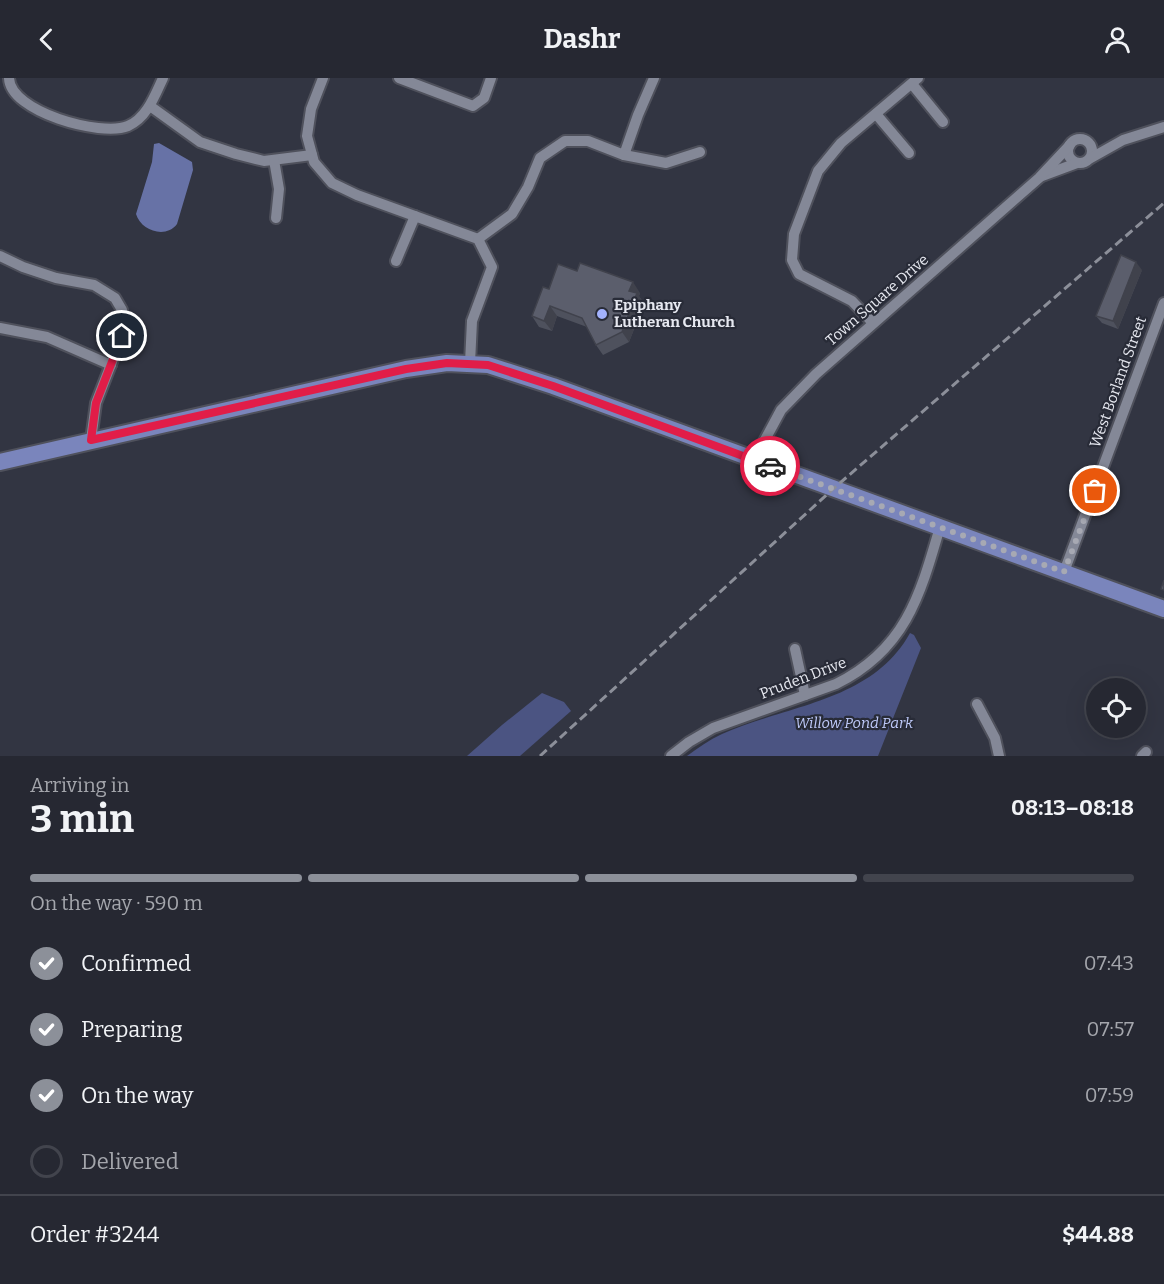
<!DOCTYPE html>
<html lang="en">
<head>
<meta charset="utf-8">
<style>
	:root { --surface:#262832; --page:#32343e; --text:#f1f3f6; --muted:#a4a6ac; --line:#42444d; --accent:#8c9099 }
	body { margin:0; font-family:Bitter,serif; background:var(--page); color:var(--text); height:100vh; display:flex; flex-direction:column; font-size:22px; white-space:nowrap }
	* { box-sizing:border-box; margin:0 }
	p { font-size:20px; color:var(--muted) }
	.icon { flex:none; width:33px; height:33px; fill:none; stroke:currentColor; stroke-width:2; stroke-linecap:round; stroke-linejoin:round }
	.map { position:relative; height:678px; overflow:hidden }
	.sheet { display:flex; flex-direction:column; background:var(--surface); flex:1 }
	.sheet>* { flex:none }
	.tools { position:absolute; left:1086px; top:600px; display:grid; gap:12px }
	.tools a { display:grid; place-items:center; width:60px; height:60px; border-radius:50%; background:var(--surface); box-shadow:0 6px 24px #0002,0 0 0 2px var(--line); font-size:30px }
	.pin { position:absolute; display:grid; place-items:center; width:51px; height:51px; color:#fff; margin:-26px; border:3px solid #fff; border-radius:50%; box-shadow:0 2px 6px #0007 }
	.courier { position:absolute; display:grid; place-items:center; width:60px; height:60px; margin:-30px; border:4px solid #e11d48; border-radius:50%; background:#fff; color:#222; box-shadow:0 2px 8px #0007 }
	.head em { font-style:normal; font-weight:700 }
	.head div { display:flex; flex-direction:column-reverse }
	.head { display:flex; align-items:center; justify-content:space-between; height:102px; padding:0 30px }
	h1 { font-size:39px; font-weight:700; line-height:45px }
	.bar { display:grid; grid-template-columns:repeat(4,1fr); gap:9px 6px; align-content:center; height:72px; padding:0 30px }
	.bar i { height:8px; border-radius:4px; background:var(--line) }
	.bar .selected { background:var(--accent) }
	.bar p { grid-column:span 4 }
	.line { display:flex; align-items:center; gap:15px; padding:0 30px; border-top:2px solid var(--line) }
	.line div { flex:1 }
	ol { padding:0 30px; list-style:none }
	li { display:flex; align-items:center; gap:18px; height:66px }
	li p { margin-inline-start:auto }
	li .icon { padding:6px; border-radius:50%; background:var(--accent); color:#fff; stroke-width:4 }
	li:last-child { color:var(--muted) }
	li i { width:33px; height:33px; border:3px solid var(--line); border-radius:50% }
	header { display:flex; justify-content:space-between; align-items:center; height:78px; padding:0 30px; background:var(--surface); font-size:27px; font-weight:700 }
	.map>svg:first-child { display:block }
	.green { fill:#4b5482 }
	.water { fill:#6772a6 }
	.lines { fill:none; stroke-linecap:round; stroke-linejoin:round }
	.street-casing { stroke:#4f515c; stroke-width:14 }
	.primary-casing { stroke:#4f515c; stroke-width:20 }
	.street { stroke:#848897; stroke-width:10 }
	.primary { stroke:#7a85bc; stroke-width:16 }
	.rail { stroke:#8c8f99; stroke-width:3; stroke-dasharray:9 4.5; stroke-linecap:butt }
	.wall { fill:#4e515d }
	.shaded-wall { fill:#40424c }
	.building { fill:#5b5e6c; stroke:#40424c; stroke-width:1.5 }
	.done { stroke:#a7a9b3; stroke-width:6; stroke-dasharray:0 10.8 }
	.route { stroke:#e11d48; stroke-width:8 }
	.poi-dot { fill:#a3b2fd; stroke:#282b37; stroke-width:2 }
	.labels { text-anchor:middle; stroke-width:4.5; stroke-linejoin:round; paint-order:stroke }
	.street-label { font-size:15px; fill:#e6e8f0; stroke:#282b37 }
	.poi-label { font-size:15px; font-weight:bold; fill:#e6e8f0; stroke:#282b37; text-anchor:start }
	.park-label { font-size:15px; font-style:italic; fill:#bec9f9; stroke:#282b37 }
</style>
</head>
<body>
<header><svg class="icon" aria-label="back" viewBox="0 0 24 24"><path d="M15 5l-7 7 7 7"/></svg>Dashr<svg class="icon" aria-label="person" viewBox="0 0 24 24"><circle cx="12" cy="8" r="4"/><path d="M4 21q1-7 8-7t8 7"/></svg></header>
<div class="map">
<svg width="1164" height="678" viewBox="0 0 1164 678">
	<rect width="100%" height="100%" fill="#323542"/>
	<g class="green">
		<path d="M910,555L914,557L921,570L878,678H687C698,670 709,662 722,656C786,627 872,624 910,555Z"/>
		<polygon points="542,615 564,624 571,633 520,678 467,678 502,647"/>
	</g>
	<path class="water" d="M159,65L192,84L193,92L177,146C166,161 141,153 136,136L152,84L154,66Z"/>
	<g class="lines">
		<defs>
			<g id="street">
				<path d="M9,0C10,34 101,59 128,48C147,40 155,17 163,0"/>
				<polyline points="323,0 311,31 307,58 314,84 332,105 357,117 478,161 492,189 472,243 470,285"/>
				<polyline points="399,0 473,28 484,20 491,0"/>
				<polyline points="912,6 943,44"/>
				<polyline points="150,28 200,64 236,76 264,83 312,77"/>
				<polyline points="876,36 909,75"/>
				<circle cx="1080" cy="73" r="12"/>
				<polyline points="624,77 638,37 654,0"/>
				<polyline points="1091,80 1123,62 1164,49"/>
				<polyline points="274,82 279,111 276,140"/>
				<polyline points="1042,98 1077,85"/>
				<polyline points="478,161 512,136 528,109 540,80 565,63 588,63 624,77 666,85 700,74"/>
				<polyline points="0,178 23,189 56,200 94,207 115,220 122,232 122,258 96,325 91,362"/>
				<polyline points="396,183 415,138"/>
				<polyline points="873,245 852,223 799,196 792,182 794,156 818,93 841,65 918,0"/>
				<polyline points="0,250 47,259 111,287"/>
				<polyline points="754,382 781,332 816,296 1039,100 1070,67"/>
				<polyline points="1064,494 1164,225"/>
				<polyline points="795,571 805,617"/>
				<polyline points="977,626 995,660 999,678"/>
				<path d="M671,678L689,664L713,650L836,606C905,572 920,518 940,449"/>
				<polyline points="1142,678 1146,674"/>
			</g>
			<polyline id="primary" points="0,384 406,291 447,285 488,287 553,308 1164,531"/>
		</defs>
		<use href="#street" class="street-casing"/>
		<use href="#primary" class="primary-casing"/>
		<use href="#street" class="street"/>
		<use href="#primary" class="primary"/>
		<polyline class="rail" points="540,678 833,411 1164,125"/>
	</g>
	<g class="wall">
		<polygon points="1142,192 1118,251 1102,245 1096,238"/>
		<polygon points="577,193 640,215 639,218 644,226 629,264 603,277 596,267 587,249 557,238 552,253 539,249 532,238 549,211"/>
	</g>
	<g class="shaded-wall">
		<polygon points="1136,184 1142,192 1118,251 1113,243"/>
		<polygon points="633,204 640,215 639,218 644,226 629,264 622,254 629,213"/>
		<polygon points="550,228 557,238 552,253 544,243"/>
	</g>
	<g class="building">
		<polygon points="1121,177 1136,184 1113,243 1096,238"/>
		<polygon points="580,185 633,204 629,213 637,215 622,254 596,267 582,240 550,228 544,243 532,238 543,209 549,211 558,186 577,193"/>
		<polygon points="1164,502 1164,512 1161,511"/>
	</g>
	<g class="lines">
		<polyline class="done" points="770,388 1064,494 1095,413"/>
		<polyline class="route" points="122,258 96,325 91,362 406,291 447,285 488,287 553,308 770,388"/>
	</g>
	<circle class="poi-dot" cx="602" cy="236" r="6"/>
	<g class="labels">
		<g class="street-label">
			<text transform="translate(877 222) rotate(-41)" y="5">Town Square Drive</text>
			<text transform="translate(1118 304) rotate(-70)" y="5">West Borland Street</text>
			<text transform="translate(803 600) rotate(-21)" y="5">Pruden Drive</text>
		</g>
		<g class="poi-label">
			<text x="614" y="232">Epiphany<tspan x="614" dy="17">Lutheran Church</tspan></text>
		</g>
		<g class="park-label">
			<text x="854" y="650">Willow Pond Park</text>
		</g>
	</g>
</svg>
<div class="tools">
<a><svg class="icon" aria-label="locate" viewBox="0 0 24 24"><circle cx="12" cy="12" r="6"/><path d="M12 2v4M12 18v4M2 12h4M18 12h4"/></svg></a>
</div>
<div class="pin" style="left:1095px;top:413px;background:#ea580c"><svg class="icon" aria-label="bag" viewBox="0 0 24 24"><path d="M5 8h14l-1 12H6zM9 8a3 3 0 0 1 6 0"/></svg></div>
<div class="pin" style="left:122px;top:258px;background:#1f2937"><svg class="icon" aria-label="home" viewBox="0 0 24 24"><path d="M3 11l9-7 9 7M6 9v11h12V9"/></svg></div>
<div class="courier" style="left:770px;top:388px"><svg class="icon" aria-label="car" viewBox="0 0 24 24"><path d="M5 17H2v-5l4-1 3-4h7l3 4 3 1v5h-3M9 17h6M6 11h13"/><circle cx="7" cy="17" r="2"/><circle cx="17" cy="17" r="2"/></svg></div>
</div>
<section class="sheet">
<div class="head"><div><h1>3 min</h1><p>Arriving in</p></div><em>08:13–08:18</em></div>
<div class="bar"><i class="selected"></i><i class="selected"></i><i class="selected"></i><i></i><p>On the way · 590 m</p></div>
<ol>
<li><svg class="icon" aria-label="check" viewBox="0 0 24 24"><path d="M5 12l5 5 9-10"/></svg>Confirmed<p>07:43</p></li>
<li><svg class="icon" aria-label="check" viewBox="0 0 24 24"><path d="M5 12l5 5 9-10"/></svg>Preparing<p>07:57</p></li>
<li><svg class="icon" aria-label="check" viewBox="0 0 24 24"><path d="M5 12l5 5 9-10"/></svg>On the way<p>07:59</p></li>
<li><i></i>Delivered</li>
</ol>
<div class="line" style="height:78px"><div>Order #3244</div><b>$44.88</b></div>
</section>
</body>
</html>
